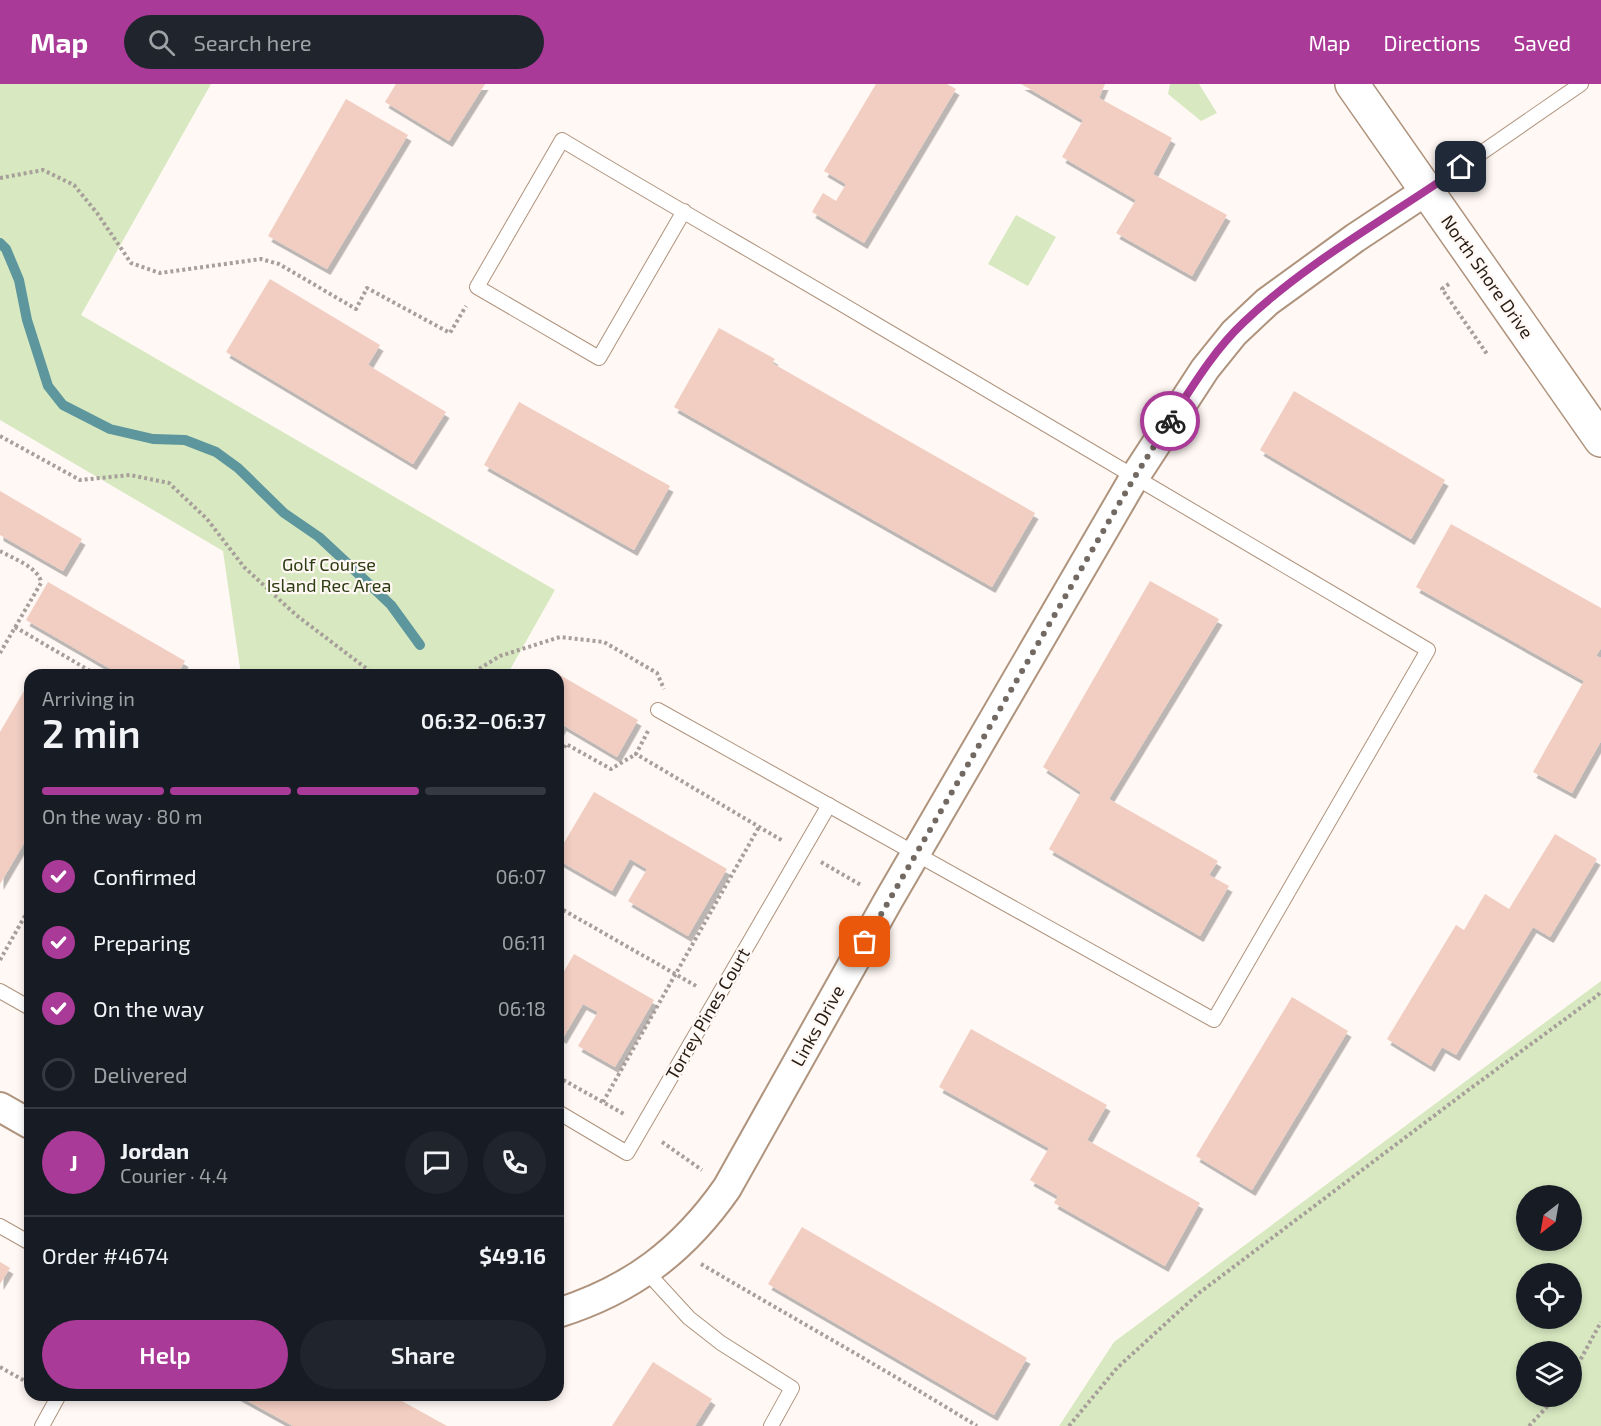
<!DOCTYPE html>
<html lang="en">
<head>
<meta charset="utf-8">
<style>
	:root { --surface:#171b24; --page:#20242c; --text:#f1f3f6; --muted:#9ea1a6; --line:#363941; --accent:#aa3a97 }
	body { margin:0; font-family:"Exo 2",sans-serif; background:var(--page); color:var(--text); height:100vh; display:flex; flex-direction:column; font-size:22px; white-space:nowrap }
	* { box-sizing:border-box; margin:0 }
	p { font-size:20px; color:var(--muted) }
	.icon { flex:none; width:33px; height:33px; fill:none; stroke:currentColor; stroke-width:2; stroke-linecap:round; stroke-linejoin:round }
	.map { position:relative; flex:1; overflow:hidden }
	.drawer { position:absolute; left:24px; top:585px; width:540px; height:732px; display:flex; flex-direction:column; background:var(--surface); border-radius:18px; box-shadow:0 3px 9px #0003 }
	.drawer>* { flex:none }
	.needle { width:39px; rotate:211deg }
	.tools { position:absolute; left:1516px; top:1101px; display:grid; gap:12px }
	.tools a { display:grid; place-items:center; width:66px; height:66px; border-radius:50%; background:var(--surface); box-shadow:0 3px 9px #0003; font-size:30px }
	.pin { position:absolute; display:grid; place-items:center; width:51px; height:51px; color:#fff; margin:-26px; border-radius:12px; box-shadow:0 3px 9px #0006 }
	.courier { position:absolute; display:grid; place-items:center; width:60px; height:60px; margin:-30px; border:4px solid #aa3a97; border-radius:50%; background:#fff; color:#222; box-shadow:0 2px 8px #0007 }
	.overview em { font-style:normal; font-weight:600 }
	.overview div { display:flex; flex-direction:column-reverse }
	.overview { display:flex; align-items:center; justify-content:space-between; height:102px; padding:0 18px }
	h1 { font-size:39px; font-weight:600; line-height:45px }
	.bar { display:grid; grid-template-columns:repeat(4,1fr); gap:9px 6px; align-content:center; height:72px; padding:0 18px }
	.bar i { height:8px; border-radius:4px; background:var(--line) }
	.bar .selected { background:var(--accent) }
	.bar p { grid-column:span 4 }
	.line { display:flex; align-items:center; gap:15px; padding:0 18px; border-top:2px solid var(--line) }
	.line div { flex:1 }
	.round { display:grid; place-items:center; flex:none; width:63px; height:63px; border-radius:32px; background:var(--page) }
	ol { padding:0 18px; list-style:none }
	li { display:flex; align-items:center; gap:18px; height:66px }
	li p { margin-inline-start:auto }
	li .icon { padding:6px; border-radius:50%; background:var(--accent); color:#fff; stroke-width:4 }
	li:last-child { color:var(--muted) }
	li i { width:33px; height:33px; border:3px solid var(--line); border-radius:50% }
	.primary-button { display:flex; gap:12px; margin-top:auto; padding:12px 18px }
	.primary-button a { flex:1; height:69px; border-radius:36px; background:var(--accent); color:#fff; font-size:24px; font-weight:600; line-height:69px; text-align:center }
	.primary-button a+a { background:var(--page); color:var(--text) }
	header { display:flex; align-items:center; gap:36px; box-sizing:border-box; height:84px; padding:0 30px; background:var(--accent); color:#fff }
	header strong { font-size:28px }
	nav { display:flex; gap:33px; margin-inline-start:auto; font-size:21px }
	.search { width:420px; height:54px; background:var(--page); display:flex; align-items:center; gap:15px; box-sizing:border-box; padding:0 21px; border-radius:33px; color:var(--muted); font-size:22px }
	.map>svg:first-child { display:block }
	.green { fill:#d8e9c1; fill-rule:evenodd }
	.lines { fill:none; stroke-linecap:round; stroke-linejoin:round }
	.stream { stroke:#5d969d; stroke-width:10 }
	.building { fill:#f2cdc1; filter:url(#shadow) }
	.lane-casing { stroke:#af937d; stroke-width:16 }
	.street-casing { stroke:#af937d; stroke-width:32 }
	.secondary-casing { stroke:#af937d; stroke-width:36 }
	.path { stroke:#a79f99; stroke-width:4; stroke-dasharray:3 3; stroke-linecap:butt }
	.lane { stroke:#fff; stroke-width:14 }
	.street { stroke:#fff; stroke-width:28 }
	.secondary { stroke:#fff; stroke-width:33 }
	.done { stroke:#726962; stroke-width:6; stroke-dasharray:0 10.8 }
	.route { stroke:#aa3a97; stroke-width:8 }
	.labels { text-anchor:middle; stroke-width:4.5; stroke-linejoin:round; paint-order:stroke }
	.street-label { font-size:18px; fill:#261c13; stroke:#fff8f4 }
	.park-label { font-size:18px; fill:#2d3c11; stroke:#fff8f4 }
</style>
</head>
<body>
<header>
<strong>Map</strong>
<div class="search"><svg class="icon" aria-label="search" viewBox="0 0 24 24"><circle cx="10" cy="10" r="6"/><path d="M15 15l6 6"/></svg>Search here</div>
<nav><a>Map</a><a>Directions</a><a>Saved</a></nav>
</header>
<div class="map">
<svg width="1601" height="1342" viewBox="0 0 1601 1342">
	<defs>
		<filter id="shadow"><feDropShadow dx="3.5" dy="6" stdDeviation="0" flood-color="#0004"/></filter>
	</defs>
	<rect width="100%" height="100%" fill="#fff8f4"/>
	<g class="green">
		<polygon points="0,0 211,0 81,231 555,506 507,591 241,591 223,467 0,336"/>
		<polygon points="1170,0 1199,0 1217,29 1201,37 1168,10"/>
		<polygon points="1016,131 1056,153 1028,202 988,180"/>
		<path d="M1601,897V1342H1059L1114,1258ZM1527,1112H1572V1156H1527ZM1527,1190H1572V1234H1527ZM1527,1268H1572V1312H1527Z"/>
	</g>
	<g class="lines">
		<polyline class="stream" points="0,159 6,165 19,196 27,236 48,302 63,321 110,345 153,355 185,356 216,368 238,384 284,429 319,453 348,480 391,521 420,561"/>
	</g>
	<g class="building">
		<polygon points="396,0 485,0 449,57 385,18"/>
		<polygon points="876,0 947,0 956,5 864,159 812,128 823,109 836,117 846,100 824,87"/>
		<polygon points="1021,0 1105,0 1099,14 1172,54 1153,90 1227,131 1192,192 1116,149 1136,116 1062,73 1083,36"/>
		<polygon points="346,15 408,51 327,185 268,152"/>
		<polygon points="270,195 380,261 368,281 446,328 413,380 226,268"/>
		<polygon points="719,244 775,275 772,279 1035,429 992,503 674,323"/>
		<polygon points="1294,307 1445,396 1411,455 1260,366"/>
		<polygon points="519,318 670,402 634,466 484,381"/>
		<polygon points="0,407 82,455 63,487 0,451"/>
		<polygon points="1451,440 1601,524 1601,564 1596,572 1601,574 1601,657 1572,709 1533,688 1584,597 1416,503"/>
		<polygon points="1150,497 1219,535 1109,715 1218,777 1209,791 1229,802 1200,852 1049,765 1081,708 1043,683"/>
		<polygon points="48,498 185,577 177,591 121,591 26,536"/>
		<polygon points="551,586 638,636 617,673 563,641 558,650 558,591 548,591"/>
		<polygon points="28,600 30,601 30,749 0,800 0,648"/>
		<polygon points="594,708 727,785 688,852 628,817 647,785 630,775 612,807 558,776 558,769"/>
		<polygon points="1555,750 1597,775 1550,853 1533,843 1456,971 1442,963 1431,982 1387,955 1456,841 1464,846 1485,810 1509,825"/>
		<polygon points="574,870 654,916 615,983 578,962 598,928 583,920 563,954 558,951 558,898"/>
		<polygon points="1292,913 1348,947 1252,1106 1196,1072"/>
		<polygon points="971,945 1107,1021 1087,1056 1200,1119 1165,1182 1054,1119 1058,1112 1030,1096 1049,1064 939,1003"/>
		<polygon points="802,1143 1027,1274 994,1331 768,1200"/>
		<polygon points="0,1178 10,1184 0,1200"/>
		<polygon points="653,1278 712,1315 695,1342 612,1342"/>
		<polygon points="237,1311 391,1311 447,1342 293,1342"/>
	</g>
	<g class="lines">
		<defs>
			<g id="lane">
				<polyline points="1426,107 1581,0"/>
				<path d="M658,626L1214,936L1428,566C1241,456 1054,345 867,235C766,175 663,117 562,56L477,203L599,274L684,127"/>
				<polyline points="0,907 30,924"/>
				<polyline points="558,1028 627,1069 829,721"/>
				<polyline points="0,1142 30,1159"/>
				<polyline points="646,1187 689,1234 721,1259 792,1304 771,1342"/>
				<polyline points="42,1342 59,1311"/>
			</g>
			<g id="street">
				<polyline points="0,1023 30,1040"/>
				<path d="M558,1229C631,1206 683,1167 727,1104L888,817L1134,394L1205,285L1234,249L1267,218L1355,154L1426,107"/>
			</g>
			<polyline id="secondary" points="1352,0 1601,356"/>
		</defs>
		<use href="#lane" class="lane-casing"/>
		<use href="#street" class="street-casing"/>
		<use href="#secondary" class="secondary-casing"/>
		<g class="path">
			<polyline points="0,94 43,86 74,101 97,129 131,179 160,189 261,175 279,180 356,225 367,204 450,249 466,222"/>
			<polyline points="1449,200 1442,205 1487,270"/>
			<polyline points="0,352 80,396 130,391 169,399 207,435 244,483 296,531 375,591"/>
			<path d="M0,467C12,474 40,484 41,499L0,569"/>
			<polyline points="15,543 97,591"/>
			<polyline points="469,591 500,572 560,553 604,558 657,589 664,605"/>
			<polyline points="648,647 636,670 783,757"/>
			<polyline points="558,674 566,660 611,685 636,670"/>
			<polyline points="821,778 861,801"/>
			<polyline points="558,823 698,903"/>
			<polyline points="0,876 30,823"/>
			<polyline points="558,993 624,1030"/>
			<polyline points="603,1018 759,743"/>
			<polyline points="662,1058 702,1086"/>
			<path d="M701,1180C793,1234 886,1286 977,1342"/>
			<polyline points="0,1283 30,1300"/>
			<polyline points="1572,1291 1601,1238"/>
			<polyline points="1069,1342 1117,1284 1199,1209 1467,1007 1598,911 1601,907"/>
			<polyline points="1529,1342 1557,1312"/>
		</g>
		<use href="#lane" class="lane"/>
		<use href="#street" class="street"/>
		<use href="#secondary" class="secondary"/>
	</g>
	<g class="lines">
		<polyline class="done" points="865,858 1134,394 1170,337"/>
		<path class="route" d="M1170,337C1192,303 1214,266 1244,238C1308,177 1388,134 1461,83"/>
	</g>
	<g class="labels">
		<g class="street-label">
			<text transform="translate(1487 193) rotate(55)" y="6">North Shore Drive</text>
			<text transform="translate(708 930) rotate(-60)" y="6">Torrey Pines Court</text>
			<text transform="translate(818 942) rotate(-61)" y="6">Links Drive</text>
		</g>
		<g class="park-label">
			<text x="329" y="487">Golf Course<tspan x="329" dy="21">Island Rec Area</tspan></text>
		</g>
	</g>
</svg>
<div class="tools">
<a><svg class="needle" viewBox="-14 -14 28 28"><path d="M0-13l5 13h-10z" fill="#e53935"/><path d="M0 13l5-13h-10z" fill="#9ea1a6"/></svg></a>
<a><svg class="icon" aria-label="locate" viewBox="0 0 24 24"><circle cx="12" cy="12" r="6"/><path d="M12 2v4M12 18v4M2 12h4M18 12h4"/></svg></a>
<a><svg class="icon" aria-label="layers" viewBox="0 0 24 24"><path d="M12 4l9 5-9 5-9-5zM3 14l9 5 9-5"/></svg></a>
</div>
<div class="pin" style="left:865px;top:858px;background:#ea580c"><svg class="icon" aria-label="bag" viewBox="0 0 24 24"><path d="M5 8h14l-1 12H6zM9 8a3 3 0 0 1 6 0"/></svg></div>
<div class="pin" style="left:1461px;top:83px;background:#1f2937"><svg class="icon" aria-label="home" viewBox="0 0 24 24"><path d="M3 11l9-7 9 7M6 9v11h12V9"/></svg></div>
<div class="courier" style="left:1170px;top:337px"><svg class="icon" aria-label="bike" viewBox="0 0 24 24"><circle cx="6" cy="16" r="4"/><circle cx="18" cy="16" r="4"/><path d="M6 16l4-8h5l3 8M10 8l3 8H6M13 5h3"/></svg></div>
<section class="drawer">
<div class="overview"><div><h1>2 min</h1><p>Arriving in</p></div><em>06:32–06:37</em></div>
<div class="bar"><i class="selected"></i><i class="selected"></i><i class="selected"></i><i></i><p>On the way · 80 m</p></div>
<ol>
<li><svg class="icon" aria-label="check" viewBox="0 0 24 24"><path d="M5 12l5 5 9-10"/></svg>Confirmed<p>06:07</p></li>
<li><svg class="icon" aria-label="check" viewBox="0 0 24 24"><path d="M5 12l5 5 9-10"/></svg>Preparing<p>06:11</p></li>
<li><svg class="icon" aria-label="check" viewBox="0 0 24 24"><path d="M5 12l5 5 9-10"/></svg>On the way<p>06:18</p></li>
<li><i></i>Delivered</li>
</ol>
<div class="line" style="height:108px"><b class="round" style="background:var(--accent);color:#fff">J</b><div><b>Jordan</b><p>Courier · 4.4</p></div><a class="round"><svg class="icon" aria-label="chat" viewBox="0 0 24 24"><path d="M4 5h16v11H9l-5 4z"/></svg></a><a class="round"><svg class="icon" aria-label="phone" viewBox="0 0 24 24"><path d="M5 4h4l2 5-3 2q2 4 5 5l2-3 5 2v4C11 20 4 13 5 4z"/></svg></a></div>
<div class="line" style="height:78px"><div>Order #4674</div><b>$49.16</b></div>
<div class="primary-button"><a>Help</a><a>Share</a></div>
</section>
</div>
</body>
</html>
